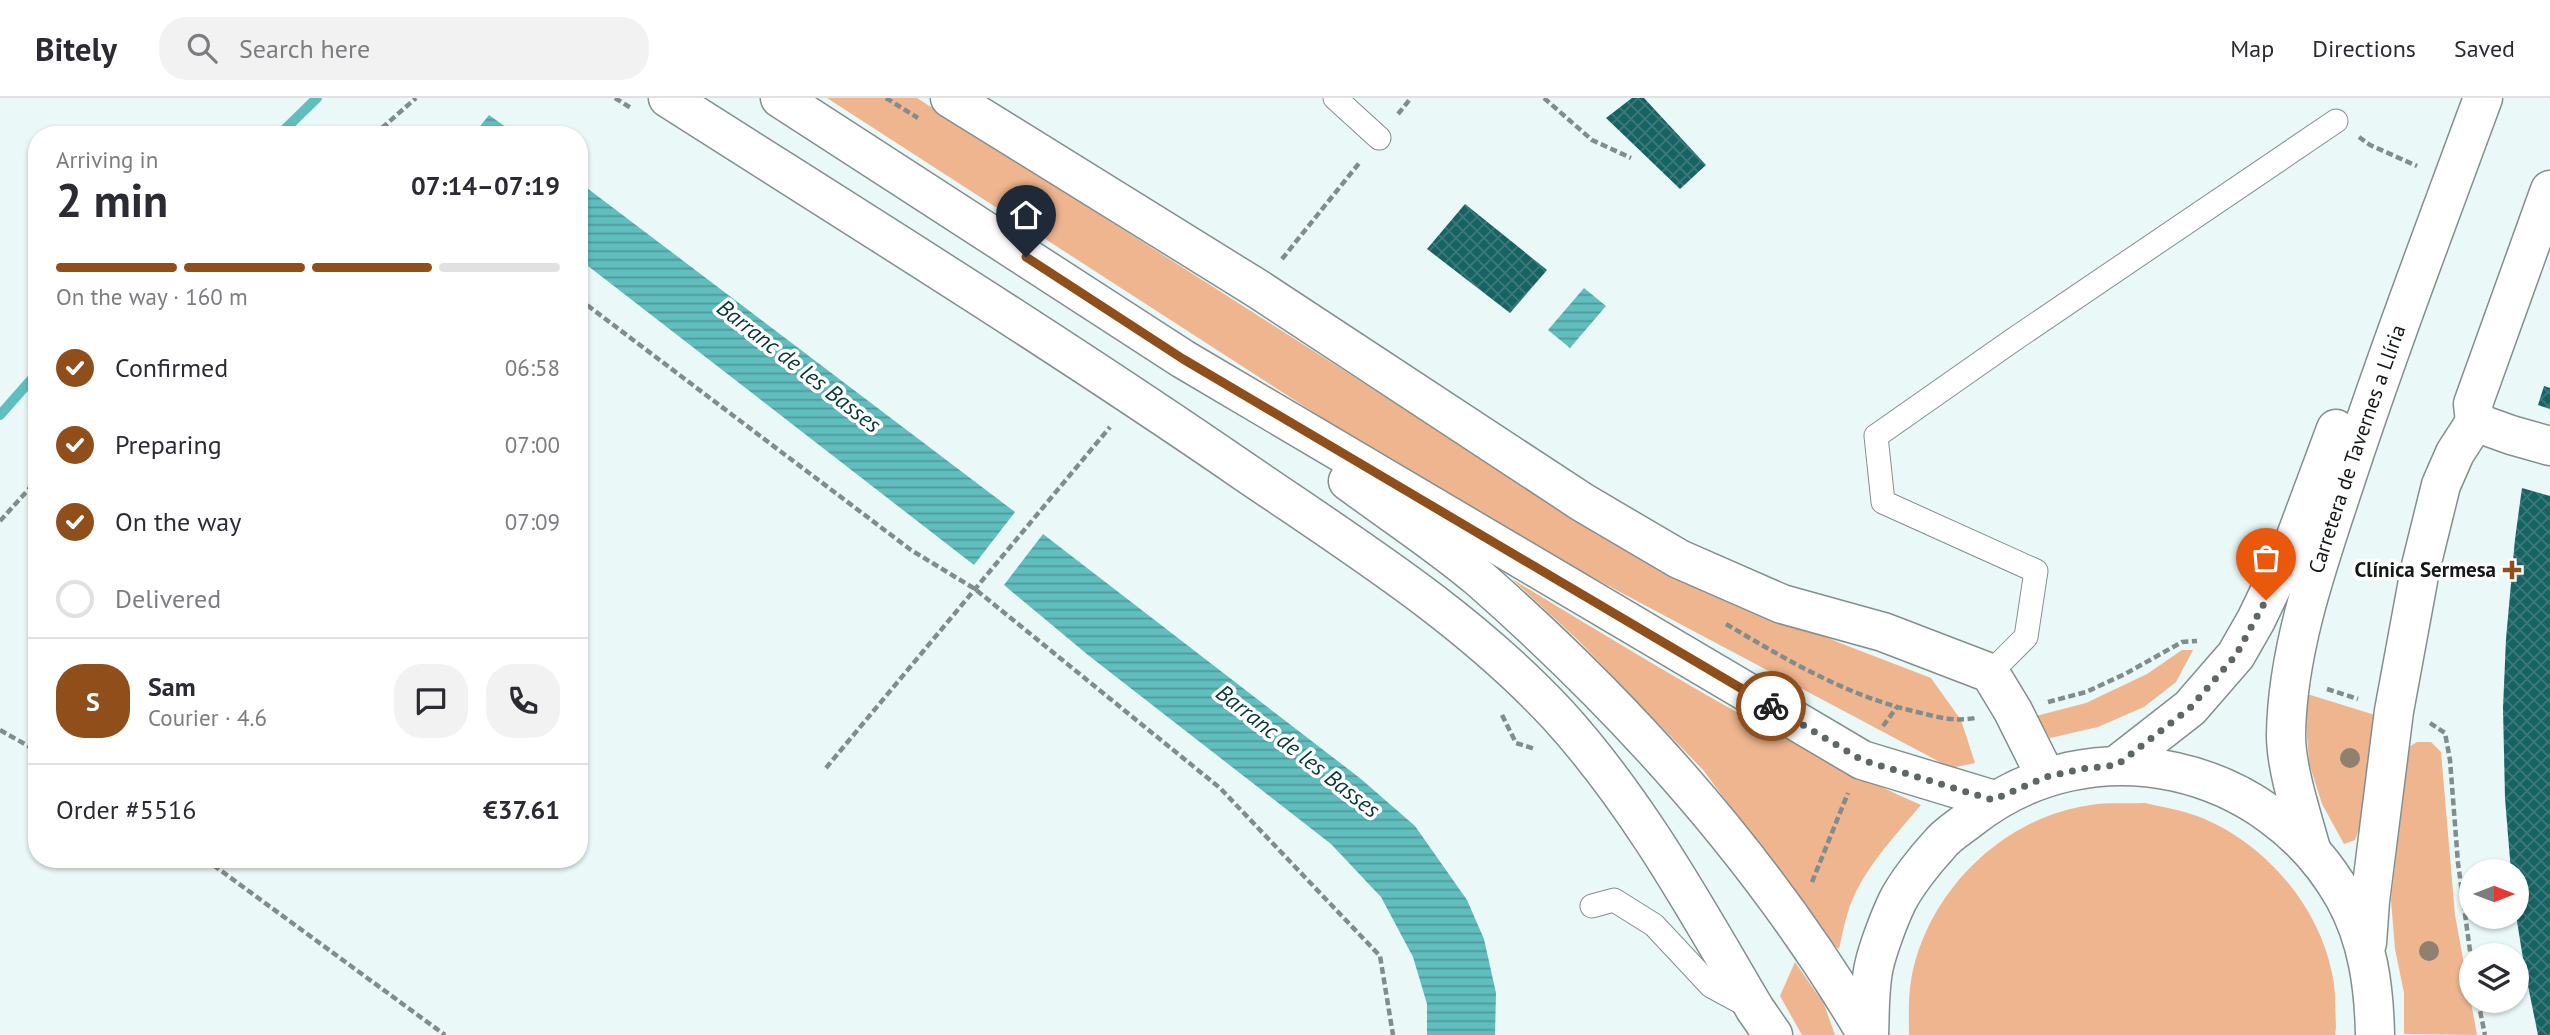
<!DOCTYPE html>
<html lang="en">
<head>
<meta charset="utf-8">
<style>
	:root { --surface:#fff; --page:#f2f2f3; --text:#2b2b33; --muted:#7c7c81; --line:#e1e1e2; --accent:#8f4e1a }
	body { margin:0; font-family:"PT Sans",sans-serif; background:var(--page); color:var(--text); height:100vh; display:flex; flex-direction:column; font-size:26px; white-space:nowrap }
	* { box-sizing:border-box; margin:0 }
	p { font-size:23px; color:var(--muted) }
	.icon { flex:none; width:38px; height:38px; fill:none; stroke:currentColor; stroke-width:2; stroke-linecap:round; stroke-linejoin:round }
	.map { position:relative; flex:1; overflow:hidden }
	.sheet { position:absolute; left:28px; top:28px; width:560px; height:742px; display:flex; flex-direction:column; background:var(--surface); border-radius:28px; box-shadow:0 2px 5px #0004 }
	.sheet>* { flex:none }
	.needle { width:46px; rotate:90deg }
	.tools { position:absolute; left:2459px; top:761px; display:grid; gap:14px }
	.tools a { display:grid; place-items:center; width:70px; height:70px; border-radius:50%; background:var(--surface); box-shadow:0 2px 5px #0004; font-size:35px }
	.pin { position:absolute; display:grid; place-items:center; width:60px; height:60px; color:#fff; margin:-72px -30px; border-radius:50% 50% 50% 0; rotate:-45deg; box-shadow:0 0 7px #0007 }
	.pin .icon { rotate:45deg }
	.courier { position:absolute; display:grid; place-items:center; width:70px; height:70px; margin:-35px; border:5px solid #8f4e1a; border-radius:50%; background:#fff; color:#222; box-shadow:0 2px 9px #0007 }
	.summary em { font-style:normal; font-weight:800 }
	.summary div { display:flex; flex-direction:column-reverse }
	.summary { display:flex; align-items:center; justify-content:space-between; height:119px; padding:0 28px }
	h1 { font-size:46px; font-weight:800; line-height:52px }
	.bar { display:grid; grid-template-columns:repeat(4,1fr); gap:10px 7px; align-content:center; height:84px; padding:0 28px }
	.bar i { height:9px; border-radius:5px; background:var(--line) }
	.bar .current { background:var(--accent) }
	.bar p { grid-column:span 4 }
	.line { display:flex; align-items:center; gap:18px; padding:0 28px; border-top:2px solid var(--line) }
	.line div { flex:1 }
	.round { display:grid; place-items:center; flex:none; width:74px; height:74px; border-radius:28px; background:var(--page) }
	ol { padding:0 28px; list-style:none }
	li { display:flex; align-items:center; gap:21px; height:77px }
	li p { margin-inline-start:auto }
	li .icon { padding:7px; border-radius:50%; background:var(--accent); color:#fff; stroke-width:4 }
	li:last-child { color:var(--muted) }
	li i { width:38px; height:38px; border:4px solid var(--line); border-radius:50% }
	header { display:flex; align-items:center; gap:42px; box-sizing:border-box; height:98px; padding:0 35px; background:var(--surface); border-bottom:2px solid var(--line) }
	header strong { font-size:33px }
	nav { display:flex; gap:38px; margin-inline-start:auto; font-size:24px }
	.search { width:490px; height:63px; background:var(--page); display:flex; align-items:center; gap:18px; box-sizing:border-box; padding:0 24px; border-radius:28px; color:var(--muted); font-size:26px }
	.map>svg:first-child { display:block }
	.green { fill:#eeb58f }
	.water { fill:url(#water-rules) }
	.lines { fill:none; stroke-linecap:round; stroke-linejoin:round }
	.stream { stroke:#61bebe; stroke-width:10 }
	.building { fill:url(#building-cross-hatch) }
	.lane-casing { stroke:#838f8f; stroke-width:25 }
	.street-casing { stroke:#838f8f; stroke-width:41 }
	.primary-casing { stroke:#838f8f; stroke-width:41 }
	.path { stroke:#838c8c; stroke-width:4.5; stroke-dasharray:7 3.5; stroke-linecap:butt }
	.lane { stroke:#fff; stroke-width:23 }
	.street { stroke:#fff; stroke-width:38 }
	.primary { stroke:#fff; stroke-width:38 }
	.tree { fill:#8f816f }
	.done { stroke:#5f6666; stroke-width:7; stroke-dasharray:0 12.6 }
	.route { stroke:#8f4e1a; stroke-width:9 }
	.poi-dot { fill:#8f4e1a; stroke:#fff; stroke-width:2.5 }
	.labels { text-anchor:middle; stroke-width:7; stroke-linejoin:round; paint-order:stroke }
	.street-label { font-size:21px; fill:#141818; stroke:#fff }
	.poi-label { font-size:21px; font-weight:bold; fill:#141818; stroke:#fff; text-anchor:end }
	.water-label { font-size:23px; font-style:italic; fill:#093838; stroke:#fff }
</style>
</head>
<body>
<header>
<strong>Bitely</strong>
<div class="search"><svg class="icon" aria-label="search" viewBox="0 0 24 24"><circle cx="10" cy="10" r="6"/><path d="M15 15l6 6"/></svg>Search here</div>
<nav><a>Map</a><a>Directions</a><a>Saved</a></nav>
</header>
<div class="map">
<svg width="2550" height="937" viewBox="0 0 2550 937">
	<defs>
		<pattern id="water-rules" width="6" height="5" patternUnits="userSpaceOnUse" patternTransform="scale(1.75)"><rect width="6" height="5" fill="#61bebe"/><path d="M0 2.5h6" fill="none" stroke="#4f9999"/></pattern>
		<pattern id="building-cross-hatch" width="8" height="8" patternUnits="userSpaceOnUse" patternTransform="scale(1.75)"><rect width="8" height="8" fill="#156363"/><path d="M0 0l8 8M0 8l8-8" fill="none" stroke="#3e7979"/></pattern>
	</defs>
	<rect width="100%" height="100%" fill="#eaf8f7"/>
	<g class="green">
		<polygon points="827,0 917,0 1483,361 1641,459 1840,545 1931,580 1961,622 1975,665 1951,670 1460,409"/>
		<path d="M1512,481C1646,562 1778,644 1921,707C1895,738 1860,774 1848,814C1844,826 1842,838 1839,851L1829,844L1704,673L1579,543Z"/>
		<polygon points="2182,552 2193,552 2176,584 2144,609 2098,629 2050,640 2036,618 2086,605 2147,576"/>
		<polygon points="2304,595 2375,617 2360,729 2355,742 2344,746 2322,706 2309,665"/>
		<polygon points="2417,644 2431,644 2441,654 2455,817 2477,937 2404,936 2404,895 2395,851 2391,802 2409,649"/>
		<path d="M2145,705C2162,709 2181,712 2197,718C2263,743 2318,806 2332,875C2336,892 2335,911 2336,929L2335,937H1909C1909,920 1908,900 1911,883C1926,795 2002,719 2091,707C2109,704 2127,706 2145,705Z"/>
		<polygon points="1795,864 1824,906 1835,937 1802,937 1780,898"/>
	</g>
	<g class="water">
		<polygon points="489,17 517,37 473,37"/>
		<polygon points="579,84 1015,414 974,467 579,161"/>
		<polygon points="1584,190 1606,208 1570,250 1548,232"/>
		<polygon points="1043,436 1361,681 1415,728 1467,802 1484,841 1496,895 1495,937 1427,937 1427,906 1413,859 1381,799 1331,746 1088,557 1004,487"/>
	</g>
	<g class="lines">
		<g class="stream">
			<polyline points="279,37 317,0"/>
			<polyline points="0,317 37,275"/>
		</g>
	</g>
	<g class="building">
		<polygon points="1632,0 1644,0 1706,67 1680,91 1606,20"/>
		<polygon points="1465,106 1547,172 1510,215 1427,151"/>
		<polygon points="2544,288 2550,290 2550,311 2538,307"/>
		<polygon points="2522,390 2550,398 2550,937 2538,937 2525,873 2516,817 2516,774 2511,774 2505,700 2503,610 2506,541 2515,441"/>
	</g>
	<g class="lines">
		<defs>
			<g id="lane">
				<polyline points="1335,0 1379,40"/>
				<polyline points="1990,575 2026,539 2036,473 1883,404 1876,338 2013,242 2336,23"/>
				<polyline points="1592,808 1614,802 1654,827 1711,888 1748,908"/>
			</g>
			<g id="street">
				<path d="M668,0C861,123 1056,244 1245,374C1355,449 1467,519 1558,617C1638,705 1695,809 1755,911L1773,937"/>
				<polyline points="950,0 1258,191 1582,404 1679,461 1782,506 1883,534 1990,575 2013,613 2046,679"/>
				<polyline points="2550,92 2473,306 2475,324 2511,337 2550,348"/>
			</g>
			<g id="primary">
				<polyline points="780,0 1183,261 1862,662 1994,702"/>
				<path d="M1348,383C1391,415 1439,446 1480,481C1630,613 1766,765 1867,937"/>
				<polyline points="2117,667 2190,610 2236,557 2256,522 2295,441 2336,331"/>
				<path id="s1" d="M2311,751C2302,718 2286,671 2286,637C2287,554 2317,468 2343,390C2386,259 2435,130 2483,0"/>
				<polyline points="2367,845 2370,803 2394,613 2420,472 2441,387 2455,355 2475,324"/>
				<path d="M1869,937C1870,915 1869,890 1874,868C1878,850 1889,821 1897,804C1906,786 1925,762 1938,748C1946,737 1960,729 1970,721C2092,624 2269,666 2344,799C2368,842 2374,889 2375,937"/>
			</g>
		</defs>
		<use href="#lane" class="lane-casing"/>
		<use href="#street" class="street-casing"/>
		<use href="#primary" class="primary-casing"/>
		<g class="path">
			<polyline points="615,0 631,10"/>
			<polyline points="886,0 918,20"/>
			<polyline points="1544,0 1592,42 1631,60"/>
			<polyline points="1398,16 1411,0"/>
			<polyline points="385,27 395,37"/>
			<polyline points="374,37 416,0"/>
			<polyline points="2359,39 2370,47 2417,68"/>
			<polyline points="1282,161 1360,64"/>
			<polyline points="579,201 911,452 975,491 1220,690 1380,858 1393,937"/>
			<polyline points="0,423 37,382"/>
			<path d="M1726,526C1787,562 1847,598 1917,614C1938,619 1954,624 1975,620"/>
			<polyline points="2327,591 2358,601"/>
			<polyline points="2048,604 2086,594 2125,576 2182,544 2197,543"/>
			<polyline points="1502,617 1516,645 1535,651"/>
			<polyline points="2430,625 2445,635 2450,662 2458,765 2471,860"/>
			<polyline points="1883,628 1897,609"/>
			<polyline points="0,632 37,653"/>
			<polyline points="826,670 1110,329"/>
			<polyline points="205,761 445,937"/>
			<polyline points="1812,784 1848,695"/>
			<polyline points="2478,903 2485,937"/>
		</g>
		<use href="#lane" class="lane"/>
		<use href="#street" class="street"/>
		<use href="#primary" class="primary"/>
	</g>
	<g class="tree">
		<circle cx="2350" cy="660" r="10"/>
		<circle cx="2429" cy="853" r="10"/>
	</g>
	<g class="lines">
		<polyline class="done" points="1771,608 1862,662 1993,702 2046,679 2081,671 2117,667 2190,610 2236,557 2266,502"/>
		<polyline class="route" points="1026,159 1183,261 1771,608"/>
	</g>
	<path class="poi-dot" d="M2508.5 461.5h7v7h7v7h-7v7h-7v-7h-7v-7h7z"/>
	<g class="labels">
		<g class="street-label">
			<text dy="7" stroke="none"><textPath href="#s1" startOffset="413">Carretera de Tavernes a Llíria</textPath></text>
		</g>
		<g class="poi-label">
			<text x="2496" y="479">Clínica Sermesa</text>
		</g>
		<g class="water-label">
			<text transform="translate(799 268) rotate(38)" y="8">Barranc de les Basses</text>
			<text transform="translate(1298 653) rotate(38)" y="8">Barranc de les Basses</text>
		</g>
	</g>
</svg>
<div class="tools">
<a><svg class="needle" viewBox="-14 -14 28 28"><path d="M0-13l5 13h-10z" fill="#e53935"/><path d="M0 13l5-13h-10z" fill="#7c7c81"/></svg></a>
<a><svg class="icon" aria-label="layers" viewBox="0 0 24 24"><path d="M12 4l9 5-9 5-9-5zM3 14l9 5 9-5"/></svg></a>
</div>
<div class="pin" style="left:2266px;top:502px;background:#ea580c"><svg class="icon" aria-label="bag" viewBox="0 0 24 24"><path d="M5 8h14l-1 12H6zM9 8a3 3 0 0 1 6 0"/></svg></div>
<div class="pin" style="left:1026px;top:159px;background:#1f2937"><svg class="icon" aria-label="home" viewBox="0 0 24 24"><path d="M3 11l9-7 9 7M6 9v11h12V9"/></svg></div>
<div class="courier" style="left:1771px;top:608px"><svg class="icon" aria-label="bike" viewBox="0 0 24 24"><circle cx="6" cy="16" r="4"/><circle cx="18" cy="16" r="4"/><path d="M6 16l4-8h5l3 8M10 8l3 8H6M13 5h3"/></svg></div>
<section class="sheet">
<div class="summary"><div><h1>2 min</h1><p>Arriving in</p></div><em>07:14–07:19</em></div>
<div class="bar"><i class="current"></i><i class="current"></i><i class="current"></i><i></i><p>On the way · 160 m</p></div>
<ol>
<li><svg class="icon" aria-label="check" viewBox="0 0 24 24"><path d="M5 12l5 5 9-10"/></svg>Confirmed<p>06:58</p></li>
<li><svg class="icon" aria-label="check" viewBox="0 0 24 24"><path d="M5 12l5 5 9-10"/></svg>Preparing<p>07:00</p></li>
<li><svg class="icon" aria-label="check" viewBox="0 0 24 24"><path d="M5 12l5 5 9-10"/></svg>On the way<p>07:09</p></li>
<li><i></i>Delivered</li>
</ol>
<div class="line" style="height:126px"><b class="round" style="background:var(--accent);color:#fff">S</b><div><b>Sam</b><p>Courier · 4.6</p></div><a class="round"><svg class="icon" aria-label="chat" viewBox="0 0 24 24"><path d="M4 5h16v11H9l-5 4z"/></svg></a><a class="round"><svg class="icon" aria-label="phone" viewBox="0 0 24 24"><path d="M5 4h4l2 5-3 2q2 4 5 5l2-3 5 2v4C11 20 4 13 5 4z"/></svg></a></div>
<div class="line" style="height:91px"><div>Order #5516</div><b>€37.61</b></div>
</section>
</div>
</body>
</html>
